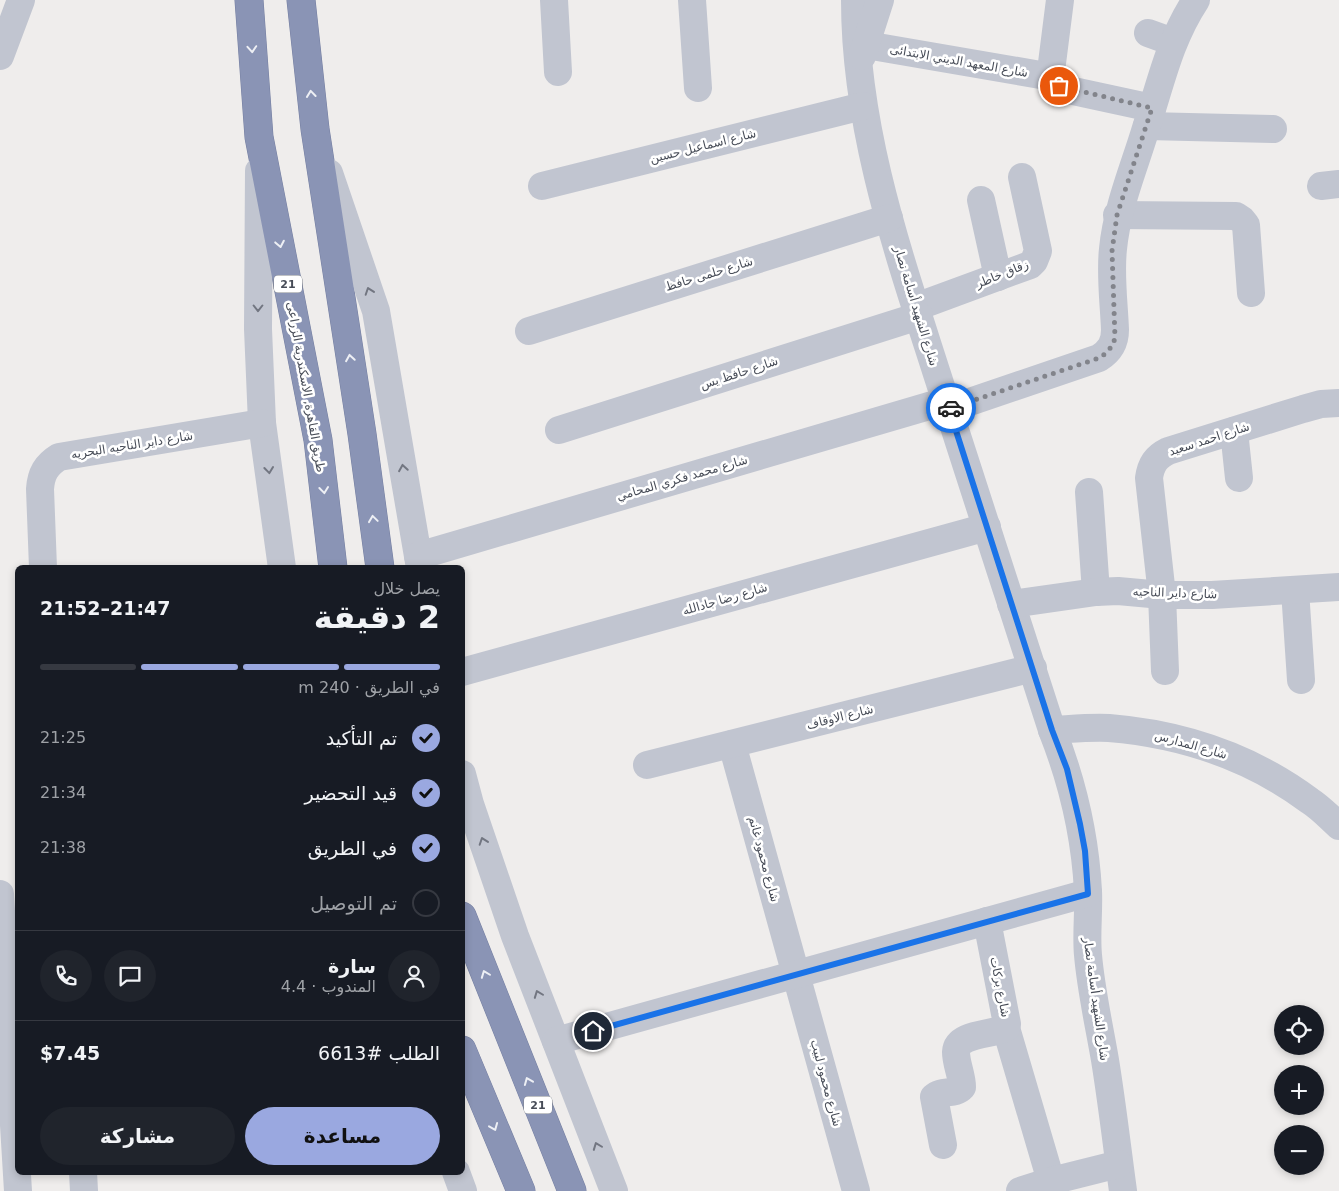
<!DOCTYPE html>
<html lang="ar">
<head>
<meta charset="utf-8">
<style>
	:root { --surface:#171b24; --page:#20242c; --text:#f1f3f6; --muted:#9ea1a6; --line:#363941; --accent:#9aa8e0 }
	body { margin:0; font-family:"DejaVu Sans","Noto Naskh Arabic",sans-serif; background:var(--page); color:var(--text); direction:rtl; height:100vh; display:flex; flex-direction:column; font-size:19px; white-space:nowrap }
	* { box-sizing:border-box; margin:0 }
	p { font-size:16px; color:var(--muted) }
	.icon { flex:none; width:28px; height:28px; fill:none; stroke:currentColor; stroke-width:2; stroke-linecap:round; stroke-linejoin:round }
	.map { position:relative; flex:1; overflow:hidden; direction:ltr }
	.panel { position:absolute; left:15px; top:565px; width:450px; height:610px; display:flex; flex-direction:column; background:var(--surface); border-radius:8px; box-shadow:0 2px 8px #0003; direction:rtl }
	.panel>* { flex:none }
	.controls { position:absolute; left:1274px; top:1005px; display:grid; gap:10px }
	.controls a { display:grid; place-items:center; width:50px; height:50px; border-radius:50%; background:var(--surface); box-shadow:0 2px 8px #0003; font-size:25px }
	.pin { position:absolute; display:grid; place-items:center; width:42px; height:42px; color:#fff; margin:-21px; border:2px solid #fff; border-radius:50%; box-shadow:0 1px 5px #0007 }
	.courier { position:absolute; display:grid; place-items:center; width:50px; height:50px; margin:-25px; border:4px solid #1a73e8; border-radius:50%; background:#fff; color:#222; box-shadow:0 1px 6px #0007 }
	.summary em { font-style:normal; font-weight:700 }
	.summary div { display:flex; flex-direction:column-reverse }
	.summary { display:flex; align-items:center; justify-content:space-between; height:85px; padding:0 25px }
	h1 { font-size:32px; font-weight:700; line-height:38px }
	.bar { display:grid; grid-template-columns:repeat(4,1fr); gap:8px 5px; align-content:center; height:60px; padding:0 25px }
	.bar i { height:6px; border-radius:4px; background:var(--line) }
	.bar .on { background:var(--accent) }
	.bar p { grid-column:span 4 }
	.line { display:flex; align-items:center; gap:12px; padding:0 25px; border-top:1px solid var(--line) }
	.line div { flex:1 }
	.round { display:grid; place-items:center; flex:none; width:52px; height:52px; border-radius:26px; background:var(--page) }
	ol { padding:0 25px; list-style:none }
	li { display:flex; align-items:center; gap:15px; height:55px }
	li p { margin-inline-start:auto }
	li .icon { padding:5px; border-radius:50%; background:var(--accent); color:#111; stroke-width:4 }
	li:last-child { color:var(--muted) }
	li i { width:28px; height:28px; border:2px solid var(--line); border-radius:50% }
	.action { display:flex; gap:10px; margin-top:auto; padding:10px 25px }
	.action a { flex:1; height:58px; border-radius:30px; background:var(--accent); color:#111; font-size:20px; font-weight:700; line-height:58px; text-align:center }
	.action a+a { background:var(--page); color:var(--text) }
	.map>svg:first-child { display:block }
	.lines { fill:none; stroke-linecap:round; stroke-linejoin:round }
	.highway-casing { stroke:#757fa1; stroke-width:29 }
	.minor { stroke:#c1c5d0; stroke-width:28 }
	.highway { stroke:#8a94b5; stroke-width:28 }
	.oneway { stroke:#edeff4 }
	.oneway2 { stroke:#727681 }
	.done { stroke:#82848b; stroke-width:5; stroke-dasharray:0 9 }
	.route { stroke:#1a73e8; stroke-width:6 }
	.labels { text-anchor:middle; stroke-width:5; stroke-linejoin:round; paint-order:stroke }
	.shield { fill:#fff; stroke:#7e8289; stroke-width:1 }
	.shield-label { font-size:11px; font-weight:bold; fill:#474c57 }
	.street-label { font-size:12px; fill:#474c57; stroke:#fff }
</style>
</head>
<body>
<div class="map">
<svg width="1339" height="1191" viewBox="0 0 1339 1191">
	<rect width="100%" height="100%" fill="#efedec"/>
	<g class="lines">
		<defs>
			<g id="highway">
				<polyline points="249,0 259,137 318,440 333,568"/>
				<polyline points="301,0 315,129 362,434 380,568"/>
				<polyline points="462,916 572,1191"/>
				<polyline points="462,1050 521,1191"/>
			</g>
		</defs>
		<use href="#highway" class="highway-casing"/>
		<g class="minor">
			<polyline points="554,0 558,72"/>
			<polyline points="692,0 698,88"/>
			<path d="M855,0C855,130 898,252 937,374C975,493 1014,611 1052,730C1073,783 1085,834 1088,891C1089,912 1086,934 1088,955C1091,990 1099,1025 1105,1060C1112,1103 1117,1147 1123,1191"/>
			<polyline points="1060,0 1051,71 1054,82 1064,89 1152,108"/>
			<polyline points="1148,33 1173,42"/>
			<polyline points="866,45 1052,77"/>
			<polyline points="0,56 21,0"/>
			<polyline points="862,56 880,0"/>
			<polyline points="1147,126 1273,129"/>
			<polyline points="259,171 258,329 262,423 282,568"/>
			<polyline points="329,173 376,311 420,568"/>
			<polyline points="542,186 863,106"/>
			<polyline points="1321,186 1339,184"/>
			<polyline points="981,200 998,277"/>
			<polyline points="1117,215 1236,216 1242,220 1246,225 1251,293"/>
			<polyline points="916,307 1030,265 1034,261 1038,251 1022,177"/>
			<polyline points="529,331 889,218"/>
			<path d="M949,409L1099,358C1110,351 1115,343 1115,330C1114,303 1110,275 1113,249C1117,207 1134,168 1146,128C1161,83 1169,41 1196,0"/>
			<polyline points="559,430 919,316"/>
			<polyline points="1234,431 1239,478"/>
			<polyline points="1089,492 1096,592"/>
			<polyline points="418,556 946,401"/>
			<path d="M43,568L40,489C41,474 46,465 59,457L262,423"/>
			<polyline points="1295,590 1301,680"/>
			<polyline points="1011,604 1096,592 1118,591 1162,595 1212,595 1339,587"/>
			<path d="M1165,671L1162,595L1149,478C1151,464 1156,457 1168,451L1303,409L1321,404L1339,403"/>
			<polyline points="462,672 987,527"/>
			<path d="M1052,730C1071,729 1091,727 1109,728C1182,734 1251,757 1310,801C1321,808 1330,818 1339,826"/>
			<polyline points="732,744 856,1191"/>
			<polyline points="647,765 1033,668"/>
			<polyline points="462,774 470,804 515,936 614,1191"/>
			<polyline points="0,894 18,1191"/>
			<polyline points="1006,1028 1051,1181"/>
			<polyline points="556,1041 1088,893"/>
			<path d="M943,1145L934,1097C941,1090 955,1095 962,1087C962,1075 956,1064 956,1052C957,1033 992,1035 1006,1028L1007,1024L987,921"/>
			<polyline points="83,1172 84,1191"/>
			<polyline points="456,1172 463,1191"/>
			<polyline points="1020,1191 1051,1181 1119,1164"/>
		</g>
		<use href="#highway" class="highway"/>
	</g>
	<defs><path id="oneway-chevron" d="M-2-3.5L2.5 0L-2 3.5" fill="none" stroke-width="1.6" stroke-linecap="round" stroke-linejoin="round" transform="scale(1.25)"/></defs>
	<g class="oneway">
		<use href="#oneway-chevron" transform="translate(252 49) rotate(86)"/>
		<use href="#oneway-chevron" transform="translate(311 94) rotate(-96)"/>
		<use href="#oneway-chevron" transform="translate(280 244) rotate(79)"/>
		<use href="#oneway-chevron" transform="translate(350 358) rotate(-99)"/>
		<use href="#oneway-chevron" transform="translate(324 490) rotate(83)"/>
		<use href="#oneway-chevron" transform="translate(373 519) rotate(-98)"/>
		<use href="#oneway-chevron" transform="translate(485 974) rotate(-111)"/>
		<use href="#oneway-chevron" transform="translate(528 1081) rotate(-112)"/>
		<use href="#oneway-chevron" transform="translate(494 1127) rotate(68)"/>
	</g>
	<g class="oneway2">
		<use href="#oneway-chevron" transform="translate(369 291) rotate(-109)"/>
		<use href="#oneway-chevron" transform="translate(258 308) rotate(90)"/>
		<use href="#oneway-chevron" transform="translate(403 468) rotate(-99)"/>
		<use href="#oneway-chevron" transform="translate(269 470) rotate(83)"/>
		<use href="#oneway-chevron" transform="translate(483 841) rotate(-109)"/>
		<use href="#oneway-chevron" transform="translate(538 994) rotate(-111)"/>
		<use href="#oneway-chevron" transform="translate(597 1146) rotate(-111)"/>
	</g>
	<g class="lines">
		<path class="done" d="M951,408L1099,358C1107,353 1112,348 1115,338L1112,251L1117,215L1152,108L1059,86"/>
		<polyline class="route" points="593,1031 1088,894 1085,851 1080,824 1067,769 1052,730 949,409 951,408"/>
	</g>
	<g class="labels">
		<g class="shield">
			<rect x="274" y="275.5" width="28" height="17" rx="4"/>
			<rect x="524" y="1096.5" width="28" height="17" rx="4"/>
		</g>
		<g class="shield-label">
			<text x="288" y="288">21</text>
			<text x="538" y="1109">21</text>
		</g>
		<g class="street-label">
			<text transform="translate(959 61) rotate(10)" y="4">شارع المعهد الديني الابتدائى</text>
			<text transform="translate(703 146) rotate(-14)" y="4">شارع اسماعيل حسين</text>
			<text transform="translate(709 274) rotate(-17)" y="4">شارع حلمى حافظ</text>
			<text transform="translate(1002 274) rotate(-22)" y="4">زقاق خاطر</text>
			<text transform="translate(916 306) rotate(73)" y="4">شارع الشهيد أسامة نصار</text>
			<text transform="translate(739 373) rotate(-18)" y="4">شارع حافظ يس</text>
			<text transform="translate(306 387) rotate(80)" y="4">طريق القاهرة, الاسكندرية الزراعى</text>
			<text transform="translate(1209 439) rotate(-18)" y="4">شارع احمد سعيد</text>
			<text transform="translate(132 445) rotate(-9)" y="4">شارع داير الناحيه البحريه</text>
			<text transform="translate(682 478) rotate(-16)" y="4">شارع محمد فكري المحامي</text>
			<text transform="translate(1175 593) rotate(2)" y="4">شارع داير الناحيه</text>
			<text transform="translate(725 599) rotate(-16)" y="4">شارع رضا جادالله</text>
			<text transform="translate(840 717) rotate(-14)" y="4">شارع الاوقاف</text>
			<text transform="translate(1191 745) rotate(16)" y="4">شارع المدارس</text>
			<text transform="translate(764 859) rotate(75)" y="4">شارع محمود غانم</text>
			<text transform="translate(1000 987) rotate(79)" y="4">شارع بركات</text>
			<text transform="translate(1096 999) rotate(82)" y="4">شارع الشهيد أسامة نصار</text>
			<text transform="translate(826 1083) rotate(75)" y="4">شارع محمود لبيب</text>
		</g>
	</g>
</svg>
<div class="controls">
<a><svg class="icon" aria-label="locate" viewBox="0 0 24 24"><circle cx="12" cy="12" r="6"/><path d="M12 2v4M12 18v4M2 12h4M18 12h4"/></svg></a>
<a>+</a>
<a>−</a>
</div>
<div class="pin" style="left:1059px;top:86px;background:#ea580c"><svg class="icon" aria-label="bag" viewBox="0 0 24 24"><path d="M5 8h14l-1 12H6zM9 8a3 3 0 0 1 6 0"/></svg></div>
<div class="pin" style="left:593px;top:1031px;background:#1f2937"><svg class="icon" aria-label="home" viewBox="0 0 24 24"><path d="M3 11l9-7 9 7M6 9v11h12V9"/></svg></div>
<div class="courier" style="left:951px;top:408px"><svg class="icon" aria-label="car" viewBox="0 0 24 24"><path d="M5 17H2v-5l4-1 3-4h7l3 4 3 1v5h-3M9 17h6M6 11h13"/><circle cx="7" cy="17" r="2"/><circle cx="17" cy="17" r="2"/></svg></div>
<section class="panel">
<div class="summary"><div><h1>2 دقيقة</h1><p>يصل خلال</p></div><em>21:47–21:52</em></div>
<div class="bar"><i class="on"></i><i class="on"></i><i class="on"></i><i></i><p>في الطريق · 240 m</p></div>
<ol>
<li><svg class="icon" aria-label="check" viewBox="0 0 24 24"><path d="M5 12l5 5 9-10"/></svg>تم التأكيد<p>21:25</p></li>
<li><svg class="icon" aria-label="check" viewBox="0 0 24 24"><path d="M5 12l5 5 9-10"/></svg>قيد التحضير<p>21:34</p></li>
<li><svg class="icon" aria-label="check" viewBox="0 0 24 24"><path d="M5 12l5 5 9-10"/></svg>في الطريق<p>21:38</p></li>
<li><i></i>تم التوصيل</li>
</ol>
<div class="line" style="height:90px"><a class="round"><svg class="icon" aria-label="person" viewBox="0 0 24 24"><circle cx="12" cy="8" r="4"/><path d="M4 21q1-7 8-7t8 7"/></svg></a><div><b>سارة</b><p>المندوب · 4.4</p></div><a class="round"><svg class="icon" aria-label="chat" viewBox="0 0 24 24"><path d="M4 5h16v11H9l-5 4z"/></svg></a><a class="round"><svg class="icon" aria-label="phone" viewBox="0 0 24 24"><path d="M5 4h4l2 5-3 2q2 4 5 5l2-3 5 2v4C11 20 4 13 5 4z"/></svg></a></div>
<div class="line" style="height:65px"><div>الطلب #6613</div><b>$7.45</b></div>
<div class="action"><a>مساعدة</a><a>مشاركة</a></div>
</section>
</div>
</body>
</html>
